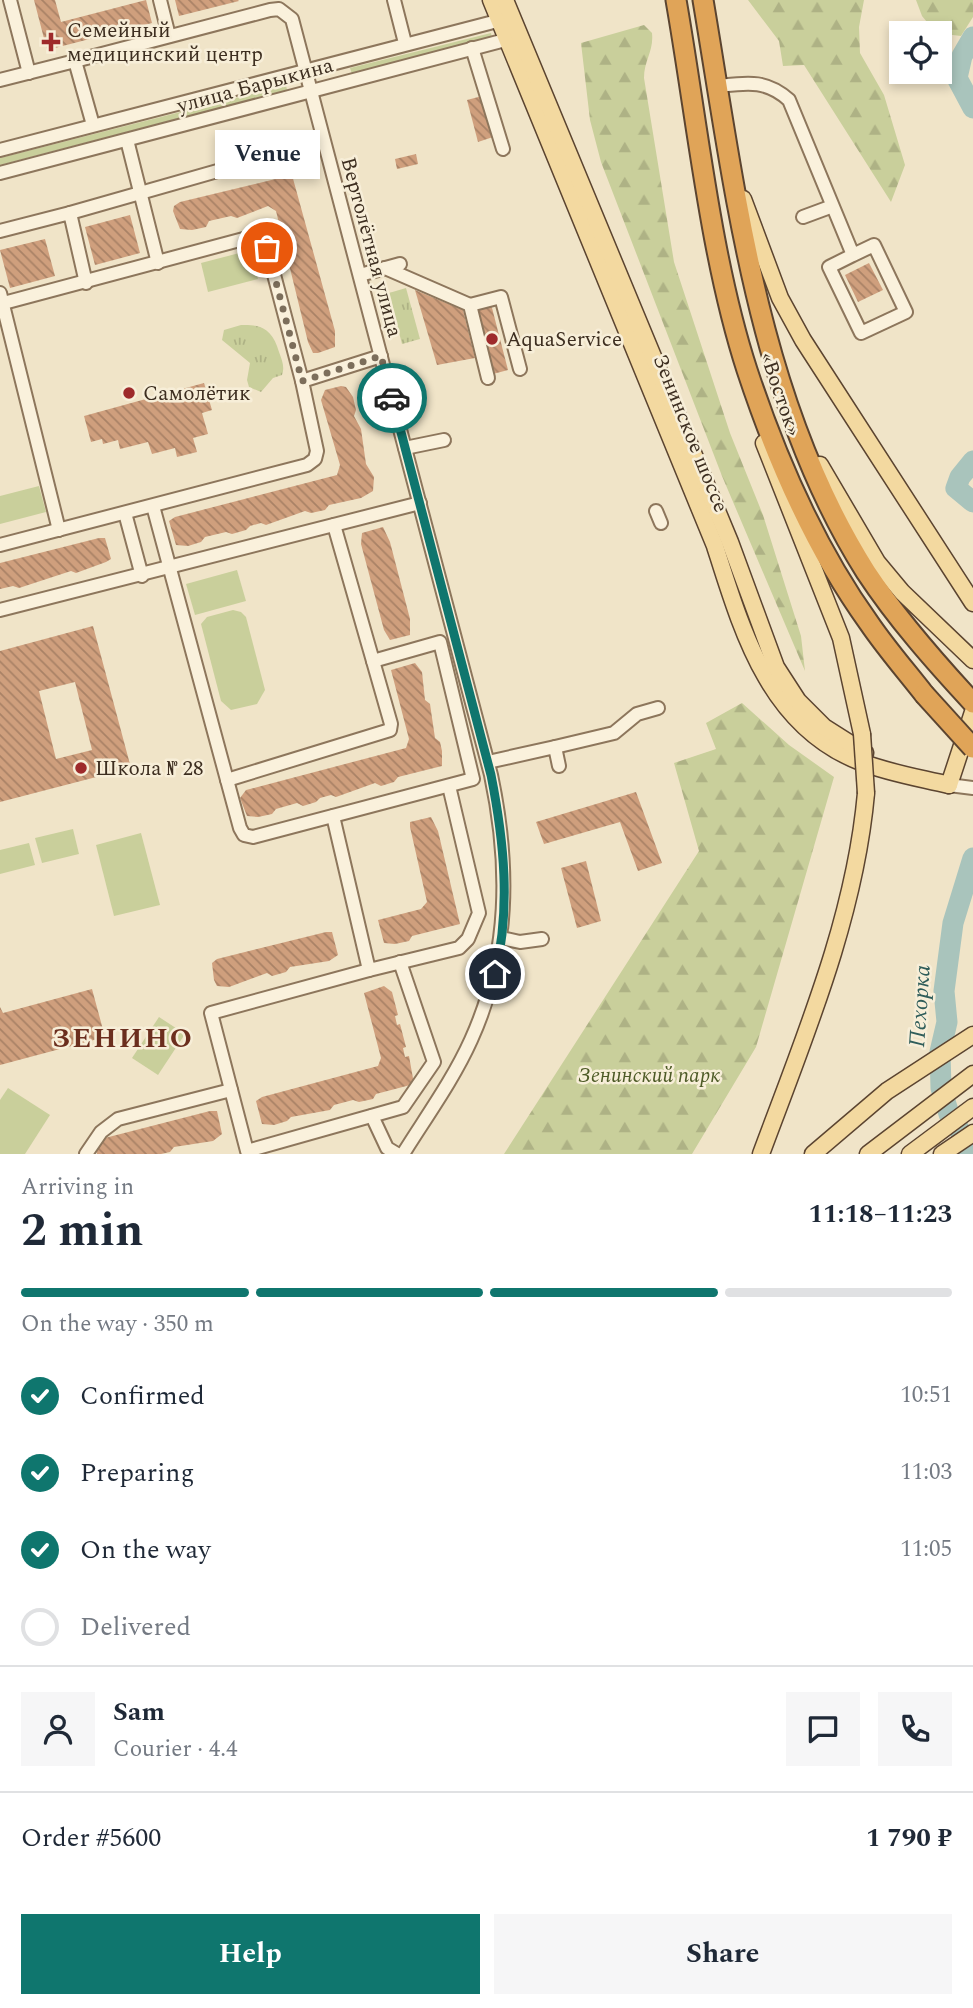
<!DOCTYPE html>
<html lang="en">
<head>
<meta charset="utf-8">
<style>
	:root { --surface:#fff; --page:#f6f6f7; --text:#1f2937; --muted:#747a83; --line:#e0e1e3; --accent:#0f766e }
	body { margin:0; font-family:Spectral,serif; background:var(--page); color:var(--text); height:100vh; display:flex; flex-direction:column; font-size:26px; white-space:nowrap }
	* { box-sizing:border-box; margin:0 }
	p { font-size:23px; color:var(--muted) }
	.icon { flex:none; width:38px; height:38px; fill:none; stroke:currentColor; stroke-width:2; stroke-linecap:round; stroke-linejoin:round }
	.map { position:relative; height:1154px; overflow:hidden }
	.drawer { display:flex; flex-direction:column; background:var(--surface); flex:1 }
	.drawer>* { flex:none }
	.buttons { position:absolute; left:889px; top:21px; display:grid; gap:14px }
	.buttons a { display:grid; place-items:center; width:63px; height:63px; border-radius:0px; background:var(--surface); box-shadow:0 4px 10px #0003; font-size:35px }
	.pin { position:absolute; display:grid; place-items:center; width:60px; height:60px; color:#fff; margin:-30px; border:4px solid #fff; border-radius:50%; box-shadow:0 2px 7px #0007 }
	.courier { position:absolute; display:grid; place-items:center; width:70px; height:70px; margin:-35px; border:5px solid #0f766e; border-radius:50%; background:#fff; color:#222; box-shadow:0 2px 9px #0007 }
	.bubble { position:absolute; height:49px; border-radius:0px; background:var(--surface); box-shadow:0 4px 10px #0003; font-size:23px; font-weight:700; line-height:49px; text-align:center }
	.head em { font-style:normal; font-weight:700 }
	.head div { display:flex; flex-direction:column-reverse }
	.head { display:flex; align-items:center; justify-content:space-between; height:119px; padding:0 21px }
	h1 { font-size:46px; font-weight:700; line-height:52px }
	.bar { display:grid; grid-template-columns:repeat(4,1fr); gap:10px 7px; align-content:center; height:84px; padding:0 21px }
	.bar i { height:9px; border-radius:5px; background:var(--line) }
	.bar .current { background:var(--accent) }
	.bar p { grid-column:span 4 }
	.line { display:flex; align-items:center; gap:18px; padding:0 21px; border-top:2px solid var(--line) }
	.line div { flex:1 }
	.round { display:grid; place-items:center; flex:none; width:74px; height:74px; border-radius:0px; background:var(--page) }
	ol { padding:0 21px; list-style:none }
	li { display:flex; align-items:center; gap:21px; height:77px }
	li p { margin-inline-start:auto }
	li .icon { padding:7px; border-radius:50%; background:var(--accent); color:#fff; stroke-width:4 }
	li:last-child { color:var(--muted) }
	li i { width:38px; height:38px; border:4px solid var(--line); border-radius:50% }
	.action { display:flex; gap:14px; margin-top:auto; padding:14px 21px }
	.action a { flex:1; height:80px; border-radius:0px; background:var(--accent); color:#fff; font-size:28px; font-weight:700; line-height:80px; text-align:center }
	.action a+a { background:var(--page); color:var(--text) }
	.map>svg:first-child { display:block }
	.grass { fill:#c9cf9b }
	.forest { fill:url(#forest-firs) }
	.park { fill:url(#park-tufts) }
	.lines { fill:none; stroke-linecap:round; stroke-linejoin:round }
	.river { stroke:#a9c4bc; stroke-width:21 }
	.building { fill:url(#building-back-hatch); fill-rule:evenodd }
	.minor-casing { stroke:#8d765c; stroke-width:16 }
	.major-casing { stroke:#5b4430; stroke-width:19 }
	.highway-casing { stroke:#5b4430; stroke-width:23 }
	.minor { stroke:#faf1dc; stroke-width:12 }
	.major { stroke:#f3d9a0; stroke-width:16 }
	.highway { stroke:#e0a458; stroke-width:19 }
	.major-bridge-casing { stroke:#5b4430; stroke-width:19; stroke-linecap:butt }
	.highway-bridge-casing { stroke:#5b4430; stroke-width:23; stroke-linecap:butt }
	.major-bridge { stroke:#f3d9a0; stroke-width:16 }
	.highway-bridge { stroke:#e0a458; stroke-width:19 }
	.done { stroke:#7c6e5b; stroke-width:7; stroke-dasharray:0 12.6 }
	.route { stroke:#0f766e; stroke-width:9 }
	.poi-dot { fill:#9e2a2b; stroke:#f7eed8; stroke-width:2.5 }
	.labels { text-anchor:middle; stroke-width:5; stroke-linejoin:round; paint-order:stroke }
	.poi-label { font-size:21px; fill:#3d2e20; stroke:#f7eed8; text-anchor:start }
	.street-label { font-size:21px; fill:#3d2e20; stroke:#f7eed8 }
	.park-label { font-size:21px; font-style:italic; fill:#4d5a26; stroke:#f7eed8 }
	.water-label { font-size:23px; font-style:italic; fill:#2f5d5a; stroke:#f7eed8 }
	.district-label { font-size:28px; font-weight:bold; letter-spacing:2px; fill:#6b2e1e; stroke:#f7eed8 }
</style>
</head>
<body>
<div class="map">
<svg width="973" height="1154" viewBox="0 0 973 1154">
	<defs>
		<pattern id="forest-firs" width="22" height="20" patternUnits="userSpaceOnUse" patternTransform="scale(1.75)"><rect width="22" height="20" fill="#c9cf9b"/><path d="M5 1l3.5 6h-7zM16 11l3.5 6h-7z" fill="#aeb285"/></pattern>
		<pattern id="park-tufts" width="24" height="20" patternUnits="userSpaceOnUse" patternTransform="scale(1.75)"><rect width="24" height="20" fill="#c9cf9b"/><path d="M3 7l-1-3M5 7V3M7 7l1-3M15 17l-1-3M17 17v-4M19 17l1-3" fill="none" stroke="#aeb285"/></pattern>
		<pattern id="building-back-hatch" width="6" height="6" patternUnits="userSpaceOnUse" patternTransform="scale(1.75)"><rect width="6" height="6" fill="#cf9f7d"/><path d="M-1 5l2 2M0 0l6 6M5-1l2 2" fill="none" stroke="#a98266"/></pattern>
	</defs>
	<rect width="100%" height="100%" fill="#f0e4c8"/>
	<g class="grass">
		<polygon points="491,33 492,38 352,74 350,68"/>
		<polygon points="286,85 287,90 0,165 0,158"/>
		<polygon points="251,250 258,279 208,292 201,263"/>
		<polygon points="39,486 46,512 0,524 0,496"/>
		<polygon points="237,570 246,601 195,615 186,584"/>
		<polygon points="233,610 241,612 246,617 265,690 257,704 231,710 221,701 201,624 207,617"/>
		<polygon points="73,829 79,854 42,863 35,838"/>
		<polygon points="141,833 160,905 114,916 96,845"/>
		<polygon points="29,843 35,865 0,874 0,850"/>
		<polygon points="159,1017 185,1034 158,1075 132,1058"/>
		<polygon points="8,1088 50,1115 25,1154 0,1154 0,1100"/>
	</g>
	<g class="forest">
		<polygon points="748,0 864,0 859,27 860,53 884,95 905,165 891,202 804,65 783,66 779,41"/>
		<polygon points="916,0 973,0 973,17 961,36 936,33 922,16"/>
		<path d="M644,25L652,33C654,51 644,60 644,78L674,262L730,433L763,515L801,636L805,671L722,476L601,162L590,120L581,43Z"/>
		<polygon points="742,703 789,745 834,777 756,1047 692,1154 504,1154 699,851 674,763 716,749 706,723"/>
	</g>
	<g class="park">
		<polygon points="406,288 420,339 402,344 389,293"/>
		<path d="M241,325C263,324 273,331 279,352C282,360 285,367 282,375L273,378L261,392L249,387L247,380L250,363L222,340L224,330Z"/>
	</g>
	<g class="lines">
		<g class="river">
			<polyline points="973,37 962,56 957,78 973,108"/>
			<polyline points="973,461 960,477 956,488 973,502"/>
			<polyline points="969,1154 970,1146 949,1114 941,1088 940,1052 947,1022 944,991 953,923 973,858"/>
		</g>
	</g>
	<g class="building">
		<polygon points="34,0 55,0 61,22 146,0 152,23 47,50"/>
		<polygon points="175,0 238,0 239,1 179,16"/>
		<polygon points="482,96 493,137 478,142 467,100"/>
		<polygon points="416,154 418,164 397,169 395,159"/>
		<polygon points="292,175 335,331 335,347 318,353 313,353 308,342 276,211 268,206 237,218 231,216 209,221 206,227 192,230 180,229 173,211 174,206 180,202"/>
		<polygon points="130,215 140,253 95,265 85,227"/>
		<polygon points="45,239 55,276 10,288 0,250"/>
		<polygon points="869,263 883,290 858,302 845,275"/>
		<polygon points="415,290 463,310 475,358 437,365"/>
		<polygon points="491,304 508,370 493,374 476,308"/>
		<polygon points="204,383 212,410 202,413 208,434 193,438 197,452 177,457 175,448 152,454 148,442 120,449 118,440 103,444 102,439 91,442 84,416"/>
		<polygon points="341,386 346,387 353,397 356,410 354,416 361,429 366,464 374,477 373,491 361,498 329,505 325,510 311,513 305,511 266,525 261,523 250,526 246,530 232,534 226,532 205,537 201,542 188,546 176,545 169,521 175,517 337,475 340,465 321,400 325,390"/>
		<polygon points="383,527 390,542 410,619 410,635 390,640 384,630 361,544 362,533"/>
		<polygon points="99,538 105,538 111,559 106,562 76,573 71,571 19,588 13,586 0,589 0,563"/>
		<path d="M93,626L131,768L0,802V651ZM75,682L92,750L56,759L39,691Z"/>
		<polygon points="415,663 422,672 425,700 430,704 435,738 440,742 442,751 442,766 398,777 394,782 381,786 375,783 336,797 331,795 320,798 316,802 303,806 297,803 276,809 272,814 258,817 247,816 240,798 246,790 406,748 409,739 391,670"/>
		<polygon points="636,792 662,863 638,871 620,822 544,844 536,822"/>
		<polygon points="431,817 438,831 460,924 412,936 409,941 395,944 384,943 378,920 421,909 427,902 410,827 410,822"/>
		<polygon points="586,861 601,921 577,928 561,868"/>
		<polygon points="326,932 332,932 338,955 329,961 290,967 286,972 272,976 267,973 229,987 217,986 214,980 212,963 217,959"/>
		<polygon points="384,986 392,992 398,1015 395,1016 397,1025 400,1024 406,1047 403,1048 405,1057 409,1056 414,1084 376,1094 373,1099 359,1102 353,1100 334,1105 330,1110 291,1117 287,1121 274,1125 262,1124 256,1101 262,1097 378,1066 381,1058 364,993"/>
		<polygon points="92,989 105,1037 0,1065 0,1007 3,1013"/>
		<polygon points="210,1111 217,1111 222,1134 213,1141 174,1147 170,1152 161,1154 97,1154 96,1142 101,1139"/>
	</g>
	<g class="lines">
		<defs>
			<g id="minor">
				<polyline points="10,0 29,73"/>
				<polyline points="160,0 169,36"/>
				<polyline points="394,0 405,43"/>
				<polyline points="472,48 503,149"/>
				<path d="M75,61L270,10L279,9L292,19L491,775C510,865 510,954 471,1040C453,1080 426,1117 403,1154"/>
				<polyline points="0,80 75,61 93,125"/>
				<path d="M718,86C746,83 766,79 789,100L853,255L829,267L861,333L906,312L874,245L853,255"/>
				<polyline points="127,140 158,263"/>
				<polyline points="0,150 505,19"/>
				<polyline points="0,173 513,38"/>
				<polyline points="70,213 284,152"/>
				<polyline points="803,217 830,207"/>
				<polyline points="0,231 70,213 86,283"/>
				<polyline points="385,268 470,305 488,378"/>
				<polyline points="360,275 400,264"/>
				<polyline points="0,293 59,530"/>
				<polyline points="0,304 251,237 260,239 267,248 302,381"/>
				<polyline points="470,305 501,297 520,369"/>
				<polyline points="405,448 444,440"/>
				<polyline points="153,506 240,828 244,835 253,837 473,779 440,642 373,661 334,525"/>
				<polyline points="656,511 661,523"/>
				<polyline points="125,513 142,576"/>
				<polyline points="0,545 307,465 315,459 317,451 302,381 381,356"/>
				<polyline points="0,610 420,503"/>
				<polyline points="555,747 614,733 637,714 658,708"/>
				<polyline points="488,762 555,747 559,766"/>
				<polyline points="227,780 390,730 391,724 373,661"/>
				<polyline points="949,785 973,788"/>
				<polyline points="333,816 369,970 459,948 468,939 479,913 449,786"/>
				<polyline points="501,938 520,942 542,939"/>
				<polyline points="369,970 211,1013 247,1151 403,1107 434,1062 400,962"/>
				<polyline points="372,1116 387,1148 397,1154"/>
				<polyline points="86,1154 101,1132 118,1119 231,1090"/>
			</g>
			<g id="major">
				<path d="M491,0L715,546C742,631 769,727 861,762C889,773 920,778 949,785"/>
				<polyline points="505,0 730,542 776,667 798,701 824,727 865,753"/>
				<polyline points="743,199 780,298 803,340 973,603"/>
				<polyline points="764,443 841,638 862,734"/>
				<polyline points="820,465 877,562 902,592 973,660"/>
				<polyline points="949,785 973,712"/>
				<path d="M761,1154C804,1038 855,918 866,793"/>
				<polyline points="813,1154 887,1091 973,1035"/>
				<polyline points="868,1154 973,1074"/>
				<polyline points="910,1154 973,1107"/>
				<polyline points="942,1154 973,1133"/>
			</g>
			<g id="highway">
				<path d="M676,0C697,119 710,256 747,370C776,458 815,548 869,623C886,648 906,671 924,694"/>
				<path d="M703,0C736,195 758,401 866,572C897,619 935,662 973,703"/>
			</g>
		</defs>
		<use href="#minor" class="minor-casing"/>
		<use href="#major" class="major-casing"/>
		<use href="#highway" class="highway-casing"/>
		<use href="#minor" class="minor"/>
		<use href="#major" class="major"/>
		<use href="#highway" class="highway"/>
		<defs>
			<polyline id="major-bridge" points="862,734 866,793"/>
			<polyline id="highway-bridge" points="924,694 973,748"/>
		</defs>
		<use href="#major-bridge" class="major-bridge-casing"/>
		<use href="#highway-bridge" class="highway-bridge-casing"/>
		<use href="#major-bridge" class="major-bridge"/>
		<use href="#highway-bridge" class="highway-bridge"/>
	</g>
	<g class="lines">
		<polyline class="done" points="267,248 302,381 381,356 392,398"/>
		<path class="route" d="M392,398L491,775C504,841 511,908 495,974"/>
	</g>
	<g class="poi-dot">
		<path d="M47.5 31.5h7v7h7v7h-7v7h-7v-7h-7v-7h7z"/>
		<circle cx="492" cy="339" r="7"/>
		<circle cx="129" cy="393" r="7"/>
		<circle cx="81" cy="768" r="7"/>
	</g>
	<g class="labels">
		<g class="poi-label">
			<text x="67" y="37">Семейный<tspan x="67" dy="24">медицинский центр</tspan></text>
			<text x="506" y="346">AquaService</text>
			<text x="143" y="400">Самолётик</text>
			<text x="95" y="775">Школа № 28</text>
		</g>
		<g class="street-label">
			<text transform="translate(255 85) rotate(-15)" y="7">улица Барыкина</text>
			<text transform="translate(372 247) rotate(75)" y="7">Вертолётная улица</text>
			<text transform="translate(781 394) rotate(71)" y="7">«Восток»</text>
			<text transform="translate(691 433) rotate(68)" y="7">Зенинское шоссе</text>
		</g>
		<g class="park-label">
			<text x="649" y="1082">Зенинский парк</text>
		</g>
		<g class="water-label">
			<text transform="translate(919 1006) rotate(-86)" y="8">Пехорка</text>
		</g>
		<g class="district-label">
			<text x="123" y="1047">ЗЕНИНО</text>
		</g>
	</g>
</svg>
<div class="buttons">
<a><svg class="icon" aria-label="locate" viewBox="0 0 24 24"><circle cx="12" cy="12" r="6"/><path d="M12 2v4M12 18v4M2 12h4M18 12h4"/></svg></a>
</div>
<div class="pin" style="left:267px;top:248px;background:#ea580c"><svg class="icon" aria-label="bag" viewBox="0 0 24 24"><path d="M5 8h14l-1 12H6zM9 8a3 3 0 0 1 6 0"/></svg></div>
<div class="pin" style="left:495px;top:974px;background:#1f2937"><svg class="icon" aria-label="home" viewBox="0 0 24 24"><path d="M3 11l9-7 9 7M6 9v11h12V9"/></svg></div>
<div class="courier" style="left:392px;top:398px"><svg class="icon" aria-label="car" viewBox="0 0 24 24"><path d="M5 17H2v-5l4-1 3-4h7l3 4 3 1v5h-3M9 17h6M6 11h13"/><circle cx="7" cy="17" r="2"/><circle cx="17" cy="17" r="2"/></svg></div>
<div class="bubble" style="left:215px;top:130px;width:105px">Venue</div>
</div>
<section class="drawer">
<div class="head"><div><h1>2 min</h1><p>Arriving in</p></div><em>11:18–11:23</em></div>
<div class="bar"><i class="current"></i><i class="current"></i><i class="current"></i><i></i><p>On the way · 350 m</p></div>
<ol>
<li><svg class="icon" aria-label="check" viewBox="0 0 24 24"><path d="M5 12l5 5 9-10"/></svg>Confirmed<p>10:51</p></li>
<li><svg class="icon" aria-label="check" viewBox="0 0 24 24"><path d="M5 12l5 5 9-10"/></svg>Preparing<p>11:03</p></li>
<li><svg class="icon" aria-label="check" viewBox="0 0 24 24"><path d="M5 12l5 5 9-10"/></svg>On the way<p>11:05</p></li>
<li><i></i>Delivered</li>
</ol>
<div class="line" style="height:126px"><a class="round"><svg class="icon" aria-label="person" viewBox="0 0 24 24"><circle cx="12" cy="8" r="4"/><path d="M4 21q1-7 8-7t8 7"/></svg></a><div><b>Sam</b><p>Courier · 4.4</p></div><a class="round"><svg class="icon" aria-label="chat" viewBox="0 0 24 24"><path d="M4 5h16v11H9l-5 4z"/></svg></a><a class="round"><svg class="icon" aria-label="phone" viewBox="0 0 24 24"><path d="M5 4h4l2 5-3 2q2 4 5 5l2-3 5 2v4C11 20 4 13 5 4z"/></svg></a></div>
<div class="line" style="height:91px"><div>Order #5600</div><b>1 790 ₽</b></div>
<div class="action"><a>Help</a><a>Share</a></div>
</section>
</body>
</html>
